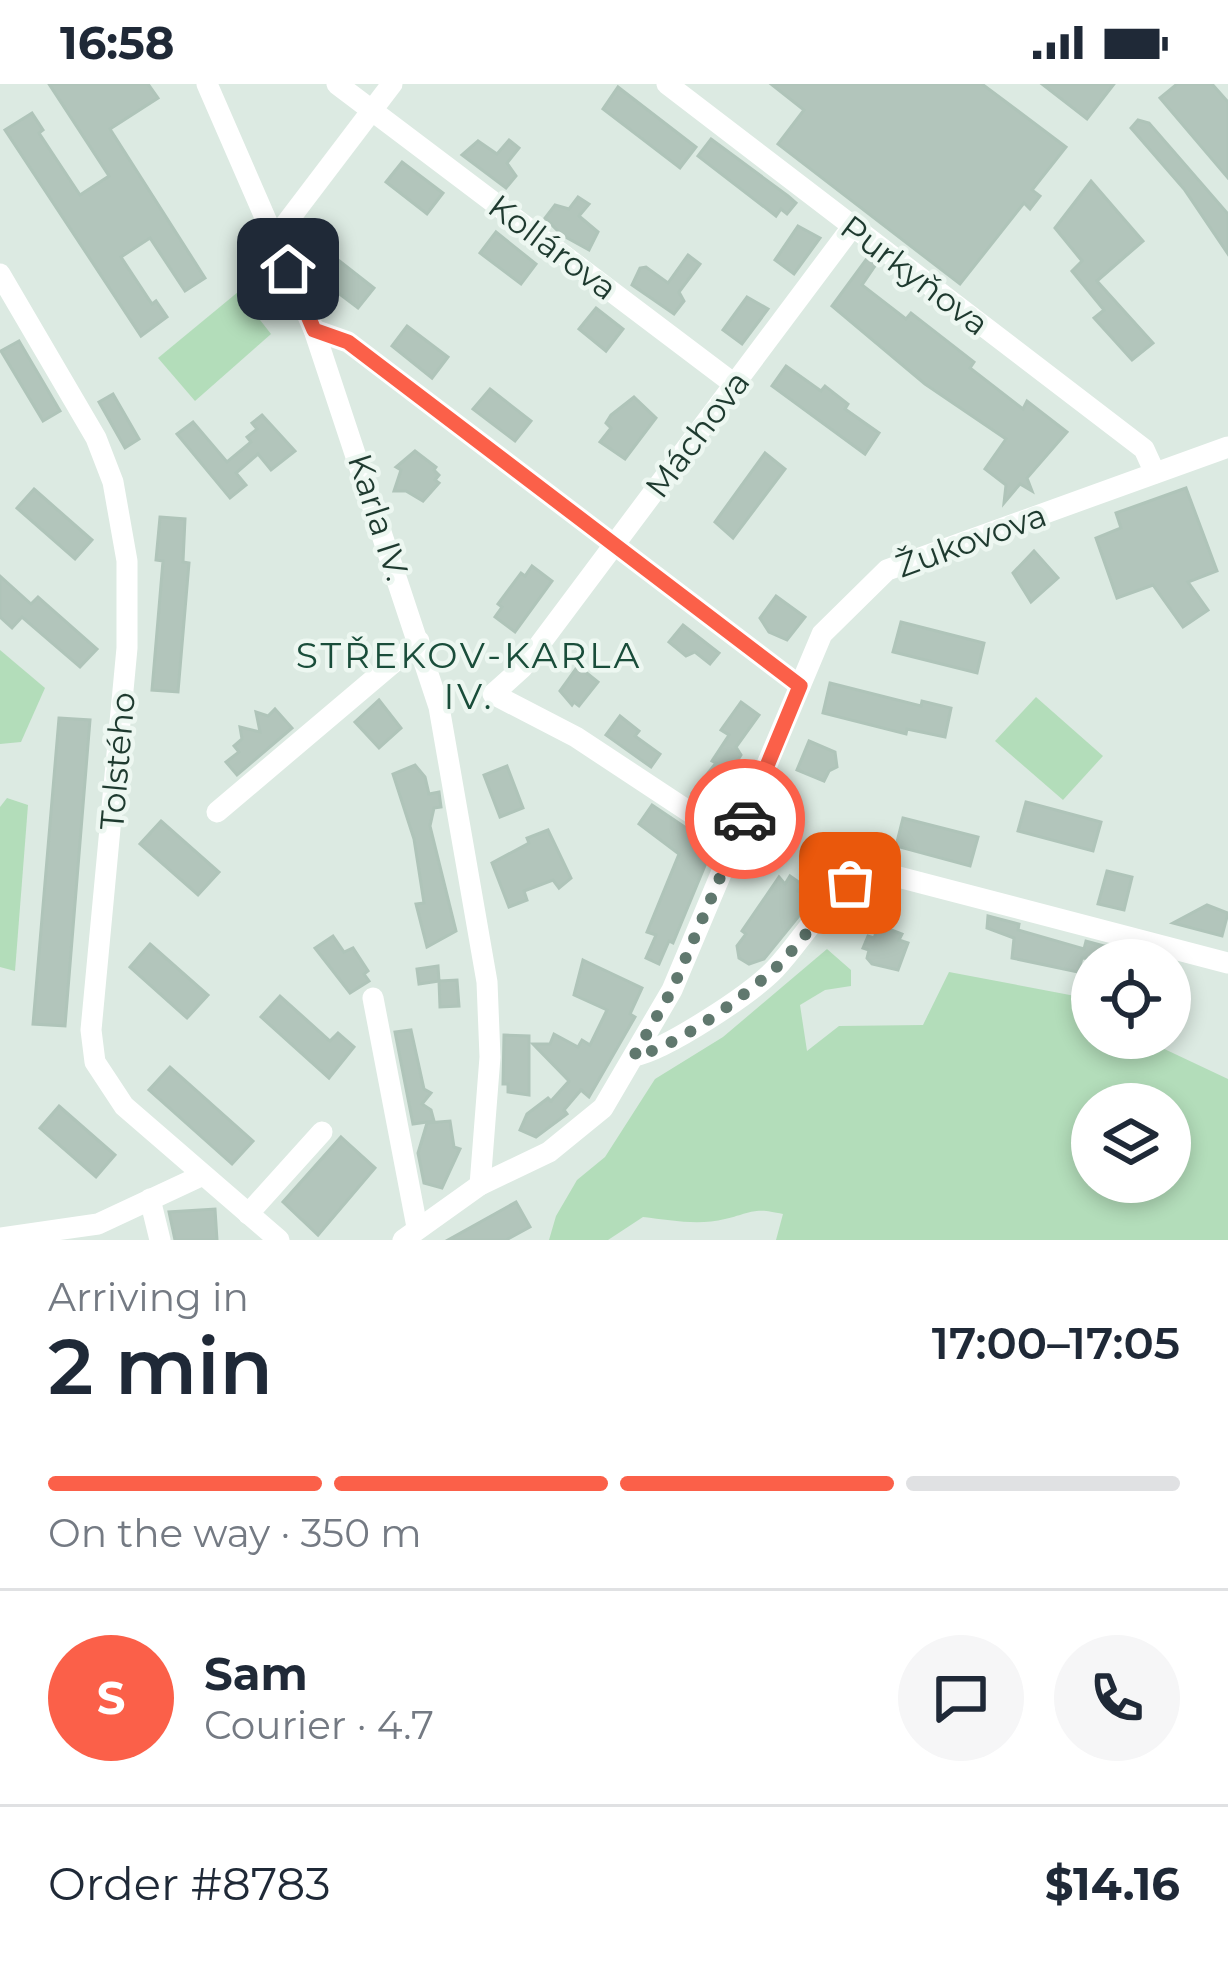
<!DOCTYPE html>
<html lang="en">
<head>
<meta charset="utf-8">
<style>
	:root { --surface:#fff; --page:#f6f6f7; --text:#1f2937; --muted:#747a83; --line:#e0e1e3; --accent:#fb6049 }
	body { margin:0; font-family:Montserrat,sans-serif; background:var(--page); color:var(--text); height:100vh; display:flex; flex-direction:column; font-size:45px; white-space:nowrap }
	* { box-sizing:border-box; margin:0 }
	p { font-size:39px; color:var(--muted) }
	.icon { flex:none; width:66px; height:66px; fill:none; stroke:currentColor; stroke-width:2; stroke-linecap:round; stroke-linejoin:round }
	.map { position:relative; height:1156px; overflow:hidden }
	.panel { display:flex; flex-direction:column; background:var(--surface); flex:1 }
	.panel>* { flex:none }
	.controls { position:absolute; left:1071px; top:855px; display:grid; gap:24px }
	.controls a { display:grid; place-items:center; width:120px; height:120px; border-radius:50%; background:var(--surface); box-shadow:0 6px 18px #0003; font-size:60px }
	.pin { position:absolute; display:grid; place-items:center; width:102px; height:102px; color:#fff; margin:-51px; border-radius:24px; box-shadow:0 6px 18px #0006 }
	.courier { position:absolute; display:grid; place-items:center; width:120px; height:120px; margin:-60px; border:9px solid #fb6049; border-radius:50%; background:#fff; color:#222; box-shadow:0 3px 15px #0007 }
	.overview em { font-style:normal; font-weight:600 }
	.overview div { display:flex; flex-direction:column-reverse }
	.overview { display:flex; align-items:center; justify-content:space-between; height:204px; padding:0 48px }
	h1 { font-size:78px; font-weight:600; line-height:90px }
	.bar { display:grid; grid-template-columns:repeat(4,1fr); gap:18px 12px; align-content:center; height:144px; padding:0 48px }
	.bar i { height:15px; border-radius:9px; background:var(--line) }
	.bar .on { background:var(--accent) }
	.bar p { grid-column:span 4 }
	.line { display:flex; align-items:center; gap:30px; padding:0 48px; border-top:3px solid var(--line) }
	.line div { flex:1 }
	.round { display:grid; place-items:center; flex:none; width:126px; height:126px; border-radius:63px; background:var(--page) }
	.status { display:flex; justify-content:space-between; align-items:center; height:84px; padding:0 60px; background:var(--surface); direction:ltr }
	.status svg { height:33px; fill:currentColor }
	.map>svg:first-child { display:block }
	.green { fill:#b3ddba; fill-rule:evenodd }
	.building { fill:#b2c5bb; stroke:#afc4b9; stroke-width:3 }
	.lines { fill:none; stroke-linecap:round; stroke-linejoin:round }
	.minor { stroke:#fff; stroke-width:21 }
	.done { stroke:#60786e; stroke-width:12; stroke-dasharray:0 21.6 }
	.route { stroke:#fb6049; stroke-width:15 }
	.labels { text-anchor:middle; stroke-width:9; stroke-linejoin:round; paint-order:stroke }
	.street-label { font-size:33px; fill:#1e3a2f; stroke:#edf7f1 }
	.neighbourhood-label { font-size:36px; letter-spacing:3px; fill:#194d3a; stroke:#edf7f1 }
</style>
</head>
<body>
<div class="status"><b>16:58</b><svg viewBox="0 0 49 12"><path d="M0 12V9h3v3zM5 12V6h3v6zM10 12V3h3v9zM15 12V0h3v12zM26 1h20v11H26zM47 4h2v5h-2z"/></svg></div>
<div class="map">
<svg width="1228" height="1156" viewBox="0 0 1228 1156">
	<rect width="100%" height="100%" fill="#dceae2"/>
	<g class="green">
		<polygon points="238,208 271,250 195,317 158,274"/>
		<polygon points="0,566 45,604 21,658 0,660"/>
		<polygon points="1036,613 1103,672 1063,716 995,657"/>
		<polygon points="7,714 28,721 15,887 0,883 0,723"/>
		<path d="M827,865L851,886V902L825,906L800,921L807,967L839,942L923,941L949,888L1091,915L1092,954H1141L1228,995V1156H776L783,1130C753,1123 753,1128 725,1135C698,1142 670,1136 643,1133L608,1156H549L556,1132L577,1096L605,1073L655,995L723,953ZM1092,1020H1170V1098H1092Z"/>
	</g>
	<g class="building">
		<polygon points="49,0 148,0 158,14 110,45 205,194 185,207 150,154 121,173 152,220 156,217 167,233 141,252 5,46 32,29 43,46 39,49 80,111 109,92"/>
		<polygon points="771,0 982,0 1066,63 1032,106 1040,112 1030,125 1024,119 960,200 778,60 804,26"/>
		<polygon points="1042,0 1114,0 1087,35"/>
		<polygon points="1177,0 1212,0 1228,18 1228,94 1160,14"/>
		<polygon points="618,3 696,63 680,84 603,25"/>
		<polygon points="1138,36 1149,39 1228,130 1228,170 1184,105 1131,44"/>
		<polygon points="711,55 788,112 796,119 787,130 781,125 776,132 698,72"/>
		<polygon points="509,56 519,64 507,79 516,92 506,104 462,71 478,57 497,70"/>
		<polygon points="402,78 443,109 427,130 386,98"/>
		<polygon points="1091,97 1143,157 1097,197 1153,259 1132,276 1094,234 1104,226 1072,187 1082,177 1055,144"/>
		<polygon points="578,113 589,120 579,132 598,148 589,166 562,151 545,134 555,121 569,125"/>
		<polygon points="798,142 820,154 794,190 775,176"/>
		<polygon points="496,148 536,180 521,200 480,169"/>
		<polygon points="688,171 700,180 679,208 684,217 674,230 632,201 640,184 646,183 668,199"/>
		<polygon points="333,172 374,204 358,224 317,193"/>
		<polygon points="868,173 877,179 862,201 906,235 911,229 974,278 970,284 1023,325 1027,317 1067,348 1027,394 1032,407 1020,400 1004,419 1006,401 985,385 1006,355 925,300 832,222"/>
		<polygon points="747,213 768,225 742,260 723,246"/>
		<polygon points="596,224 623,245 606,267 579,245"/>
		<polygon points="407,242 448,273 432,294 392,262"/>
		<polygon points="19,257 60,327 43,337 1,267"/>
		<polygon points="786,282 821,307 825,302 848,320 845,325 879,349 865,370 772,302"/>
		<polygon points="490,305 531,337 515,357 473,325"/>
		<polygon points="113,310 139,355 125,364 99,318"/>
		<polygon points="634,313 656,334 625,375 600,358 611,344 606,339 611,331"/>
		<polygon points="262,331 295,367 271,386 258,370 236,389 246,401 230,414 177,350 193,338 227,378 251,358 247,353 257,345 252,339"/>
		<polygon points="415,367 436,383 434,386 439,391 435,396 439,399 423,417 406,407 394,407 401,386 396,383"/>
		<polygon points="765,369 785,385 733,454 715,438"/>
		<polygon points="1186,404 1217,487 1188,498 1208,526 1183,543 1153,501 1117,514 1096,454 1121,444 1116,429"/>
		<polygon points="34,405 92,456 75,475 17,424"/>
		<polygon points="160,433 185,435 183,478 189,479 178,608 152,606 163,477 156,476"/>
		<polygon points="1034,467 1058,494 1031,518 1013,489"/>
		<polygon points="532,482 552,497 515,548 495,533 502,523 498,520 521,489 525,492"/>
		<polygon points="0,492 31,520 38,513 97,565 80,583 22,533 12,544 0,533"/>
		<polygon points="776,512 805,533 787,556 769,548 760,534"/>
		<polygon points="901,538 984,559 977,589 893,568"/>
		<polygon points="683,541 719,569 710,580 695,568 686,572 669,558"/>
		<polygon points="578,582 598,598 579,622 574,618 572,621 560,607"/>
		<polygon points="830,599 921,622 922,617 951,624 945,653 907,645 906,650 823,629"/>
		<polygon points="379,616 401,644 379,664 355,638"/>
		<polygon points="741,618 759,631 736,663 741,671 722,701 727,704 710,724 692,709 716,679 712,677 729,651 721,646"/>
		<polygon points="275,625 292,644 237,691 226,678 239,668 234,662 242,655 240,643 260,648 256,628 268,632"/>
		<polygon points="620,632 639,647 635,652 660,670 651,683 606,651"/>
		<polygon points="59,634 90,636 65,942 33,940"/>
		<polygon points="809,657 835,668 837,683 829,687 824,697 797,686"/>
		<polygon points="415,681 425,693 429,710 439,708 441,723 434,724 430,742 456,847 427,863 416,820 424,819 414,755 393,690"/>
		<polygon points="507,682 523,724 500,733 484,691"/>
		<polygon points="1026,718 1101,738 1093,767 1018,747"/>
		<polygon points="652,721 713,762 673,859 669,857 659,880 646,874 656,851 647,848 679,770 639,740"/>
		<polygon points="903,734 978,753 970,782 896,762"/>
		<polygon points="161,737 219,788 198,811 140,760"/>
		<polygon points="548,746 571,794 559,804 553,796 524,807 527,816 509,823 492,779 529,759 527,754"/>
		<polygon points="1107,787 1132,793 1124,826 1098,820"/>
		<polygon points="790,792 803,801 798,807 808,812 801,820 807,822 764,875 749,880 739,874 737,862 746,850 742,847 779,793 785,800"/>
		<polygon points="1207,821 1228,829 1222,852 1173,839"/>
		<polygon points="988,832 1019,840 1018,846 1084,865 1086,857 1123,867 1120,876 1082,874 1078,888 1012,874 1014,854 987,844"/>
		<polygon points="886,844 902,850 899,856 908,859 898,886 872,880 867,874 869,866 863,864 868,852 874,854 877,846 884,849"/>
		<polygon points="333,852 344,868 353,864 368,887 364,890 369,897 350,909 315,864"/>
		<polygon points="150,860 208,911 187,934 130,883"/>
		<polygon points="583,876 642,904 630,930 635,933 589,1013 581,1006 564,1026 567,1030 536,1053 520,1046 527,1030 548,1014 551,1017 569,997 533,960 550,960 554,950 578,963 582,956 590,961 607,926 574,911"/>
		<polygon points="438,882 439,897 457,896 459,922 440,923 439,897 419,900 417,885"/>
		<polygon points="280,912 330,957 338,949 354,963 329,994 261,933"/>
		<polygon points="411,946 424,1005 431,1009 422,1020 431,1026 434,1037 413,1040 395,948"/>
		<polygon points="504,951 529,952 529,1011 508,1008 508,1000 503,1000"/>
		<polygon points="170,983 253,1057 232,1080 149,1006"/>
		<polygon points="59,1022 115,1071 96,1093 40,1044"/>
		<polygon points="450,1037 454,1063 460,1065 442,1104 424,1099 418,1069 427,1039"/>
		<polygon points="341,1053 375,1084 318,1151 283,1118"/>
		<polygon points="516,1118 530,1143 506,1156 448,1156"/>
		<polygon points="215,1125 217,1156 175,1156 169,1128"/>
	</g>
	<g class="lines">
		<g class="minor">
			<polyline points="207,0 314,246 439,623 487,898 490,973 480,1101"/>
			<polyline points="337,0 734,300"/>
			<polyline points="667,0 1144,365 1155,389"/>
			<polyline points="275,154 392,0"/>
			<polyline points="0,190 96,354 113,398 127,477 127,564 91,946 95,978 124,1022 279,1156"/>
			<polyline points="314,246 348,258 800,602"/>
			<polyline points="217,728 419,557"/>
			<polyline points="735,758 576,653 493,610 522,584 852,143"/>
			<polyline points="373,914 417,1143"/>
			<path d="M634,972C666,966 751,910 775,885C813,844 825,806 883,789L1228,879"/>
			<polyline points="150,1115 160,1156"/>
			<polyline points="248,1130 322,1048"/>
			<polyline points="0,1154 98,1140 203,1091"/>
			<polyline points="403,1156 480,1101 549,1068 603,1024 672,906 822,550 887,486 1228,363"/>
		</g>
	</g>
	<g class="lines">
		<path class="done" d="M745,735L672,906L634,972C674,965 737,917 769,890C799,864 821,826 850,799"/>
		<polyline class="route" points="288,185 314,246 348,258 800,602 745,735"/>
	</g>
	<g class="labels">
		<g class="street-label">
			<text transform="translate(553 163) rotate(37)" y="12">Kollárova</text>
			<text transform="translate(915 191) rotate(37)" y="12">Purkyňova</text>
			<text transform="translate(697 350) rotate(-53)" y="12">Máchova</text>
			<text transform="translate(379 433) rotate(72)" y="12">Karla IV.</text>
			<text transform="translate(971 456) rotate(-20)" y="12">Žukovova</text>
			<text transform="translate(117 677) rotate(-85)" y="12">Tolstého</text>
		</g>
		<g class="neighbourhood-label">
			<text x="469" y="584">STŘEKOV-KARLA<tspan x="469" dy="41">IV.</tspan></text>
		</g>
	</g>
</svg>
<div class="controls">
<a><svg class="icon" aria-label="locate" viewBox="0 0 24 24"><circle cx="12" cy="12" r="6"/><path d="M12 2v4M12 18v4M2 12h4M18 12h4"/></svg></a>
<a><svg class="icon" aria-label="layers" viewBox="0 0 24 24"><path d="M12 4l9 5-9 5-9-5zM3 14l9 5 9-5"/></svg></a>
</div>
<div class="pin" style="left:850px;top:799px;background:#ea580c"><svg class="icon" aria-label="bag" viewBox="0 0 24 24"><path d="M5 8h14l-1 12H6zM9 8a3 3 0 0 1 6 0"/></svg></div>
<div class="pin" style="left:288px;top:185px;background:#1f2937"><svg class="icon" aria-label="home" viewBox="0 0 24 24"><path d="M3 11l9-7 9 7M6 9v11h12V9"/></svg></div>
<div class="courier" style="left:745px;top:735px"><svg class="icon" aria-label="car" viewBox="0 0 24 24"><path d="M5 17H2v-5l4-1 3-4h7l3 4 3 1v5h-3M9 17h6M6 11h13"/><circle cx="7" cy="17" r="2"/><circle cx="17" cy="17" r="2"/></svg></div>
</div>
<section class="panel">
<div class="overview"><div><h1>2 min</h1><p>Arriving in</p></div><em>17:00–17:05</em></div>
<div class="bar"><i class="on"></i><i class="on"></i><i class="on"></i><i></i><p>On the way · 350 m</p></div>
<div class="line" style="height:216px"><b class="round" style="background:var(--accent);color:#fff">S</b><div><b>Sam</b><p>Courier · 4.7</p></div><a class="round"><svg class="icon" aria-label="chat" viewBox="0 0 24 24"><path d="M4 5h16v11H9l-5 4z"/></svg></a><a class="round"><svg class="icon" aria-label="phone" viewBox="0 0 24 24"><path d="M5 4h4l2 5-3 2q2 4 5 5l2-3 5 2v4C11 20 4 13 5 4z"/></svg></a></div>
<div class="line" style="height:156px"><div>Order #8783</div><b>$14.16</b></div>
</section>
</body>
</html>
